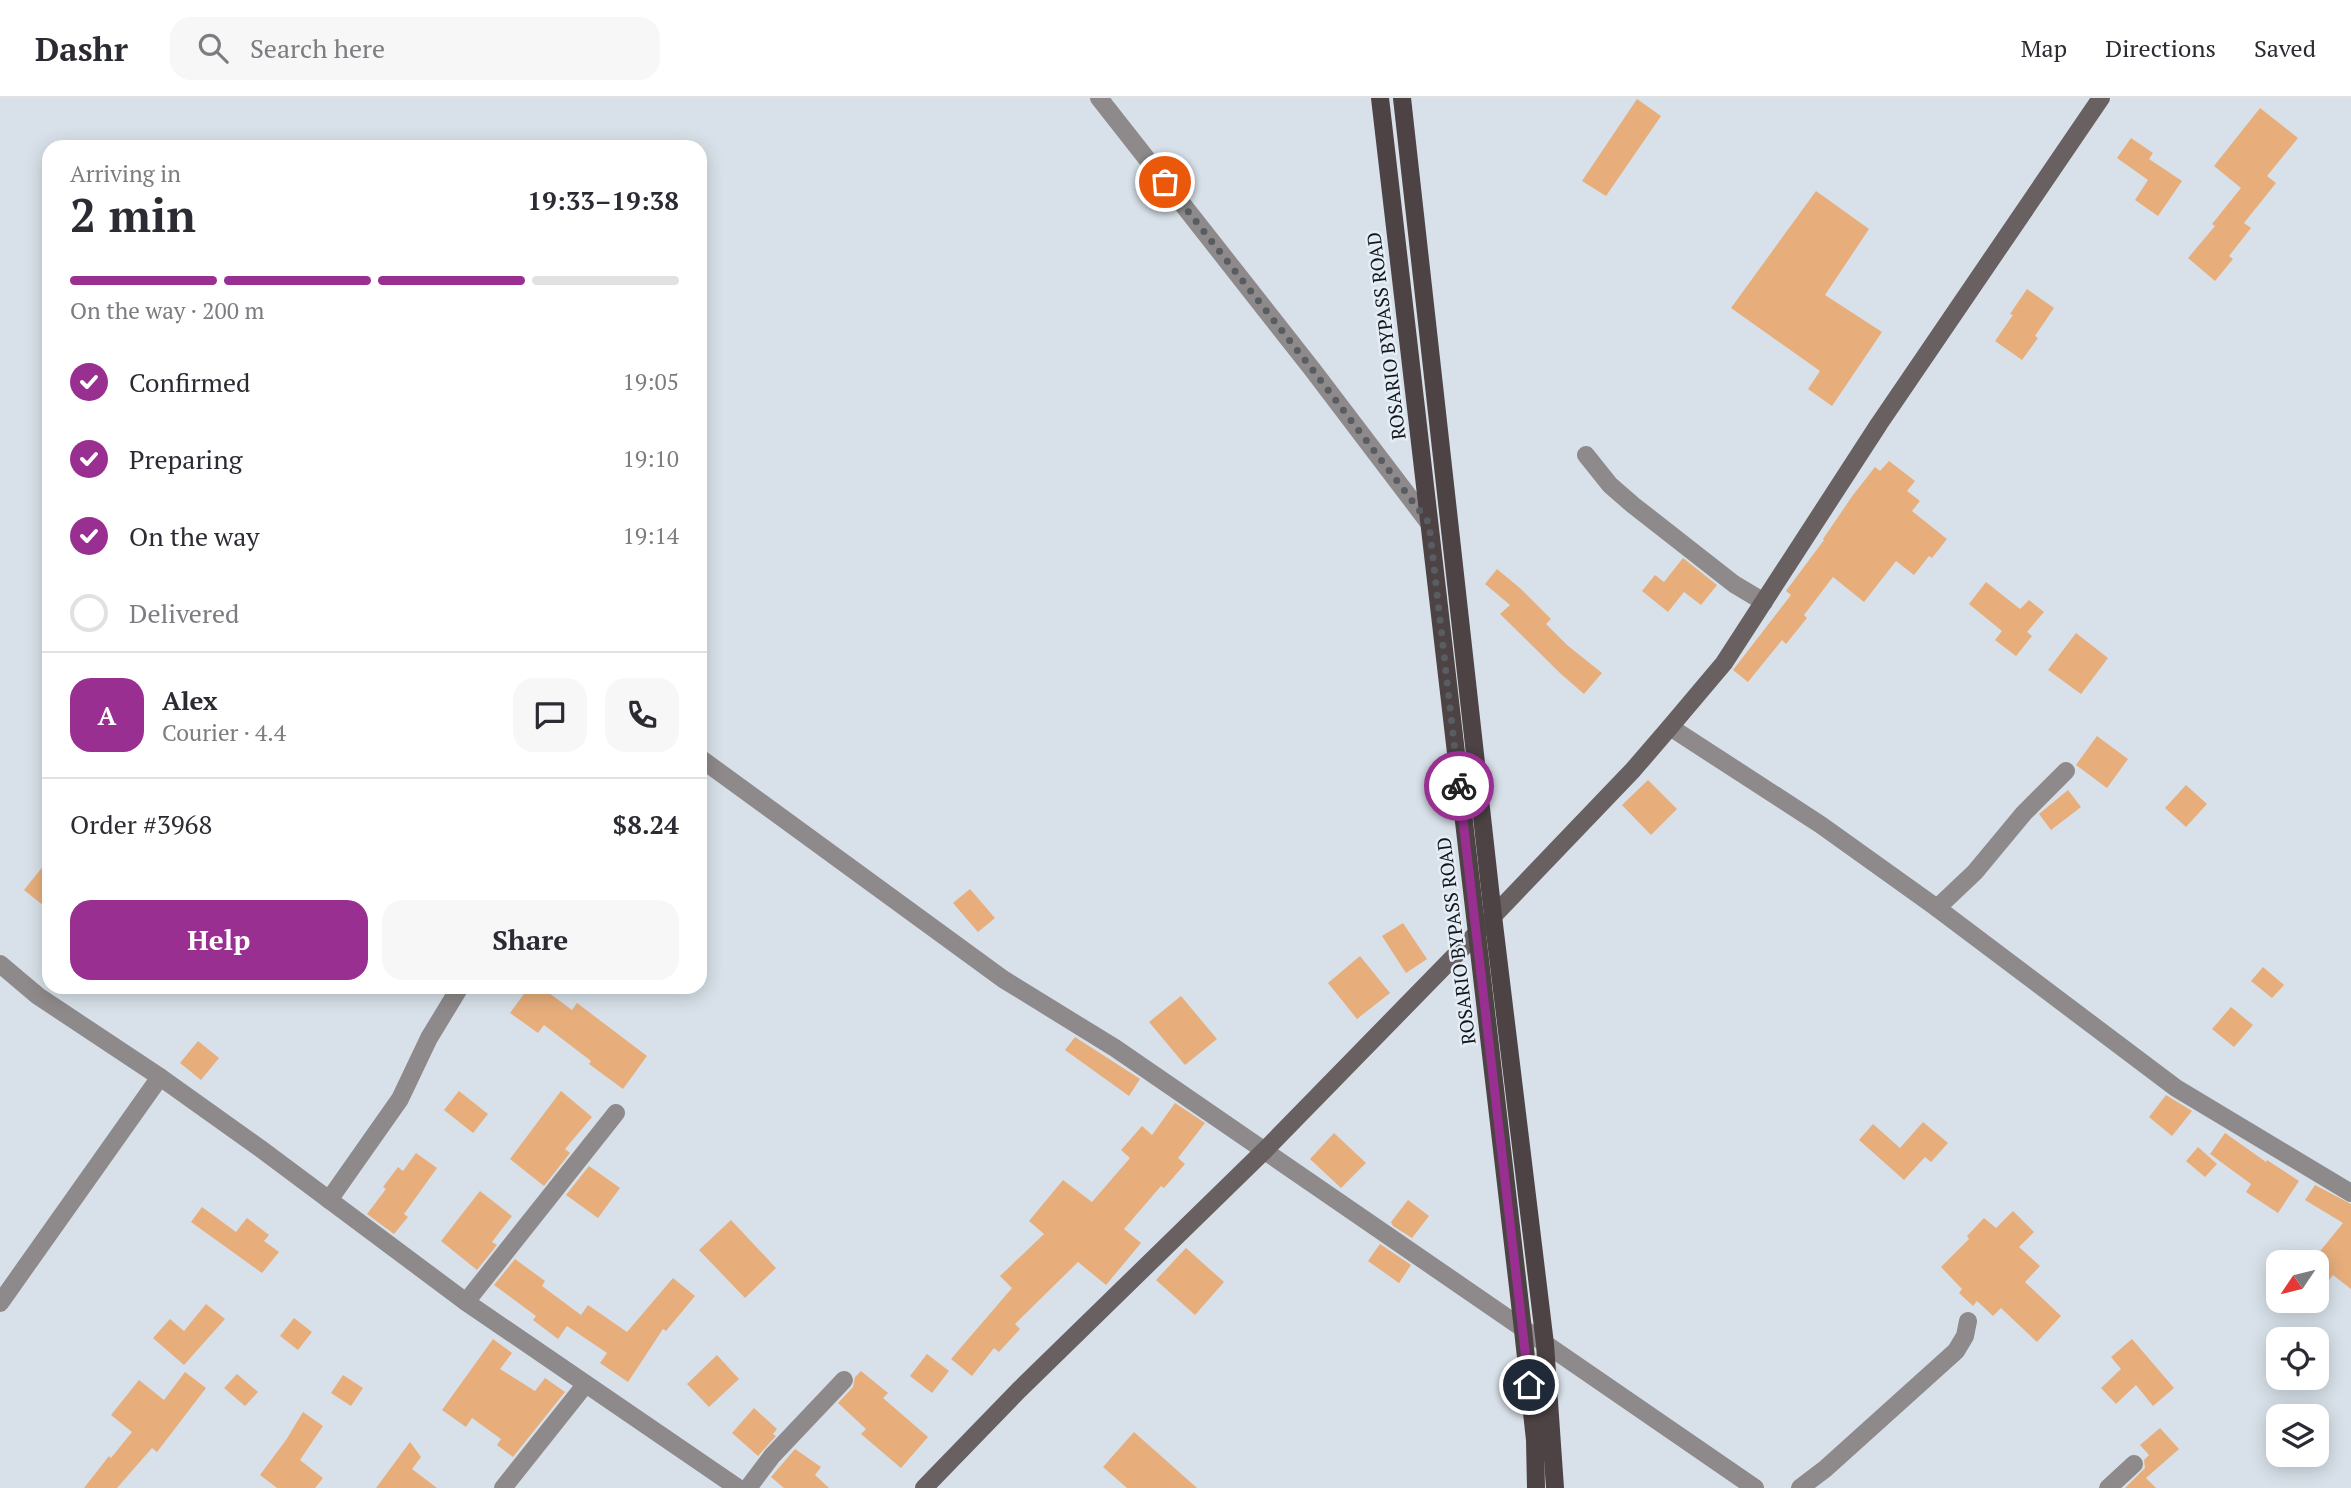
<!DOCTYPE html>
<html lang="en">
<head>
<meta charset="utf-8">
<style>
	:root { --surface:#fff; --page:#f7f7f7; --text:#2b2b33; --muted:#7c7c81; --line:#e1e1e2; --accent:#982f91 }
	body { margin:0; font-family:"PT Serif",serif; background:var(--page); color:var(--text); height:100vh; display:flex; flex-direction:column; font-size:26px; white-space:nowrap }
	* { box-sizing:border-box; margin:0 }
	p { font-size:23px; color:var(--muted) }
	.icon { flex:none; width:38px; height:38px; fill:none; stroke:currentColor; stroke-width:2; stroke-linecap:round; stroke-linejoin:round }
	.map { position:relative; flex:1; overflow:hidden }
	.drawer { position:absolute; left:42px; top:42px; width:665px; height:854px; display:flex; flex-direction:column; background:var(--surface); border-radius:21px; box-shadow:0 4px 18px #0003 }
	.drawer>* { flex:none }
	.needle { width:46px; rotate:235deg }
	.controls { position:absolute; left:2266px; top:1152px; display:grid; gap:14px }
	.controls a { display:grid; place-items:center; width:63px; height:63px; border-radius:14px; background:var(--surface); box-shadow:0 4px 18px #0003; font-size:35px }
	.pin { position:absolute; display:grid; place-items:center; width:60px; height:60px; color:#fff; margin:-30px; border:4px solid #fff; border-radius:50%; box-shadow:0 2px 7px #0007 }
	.courier { position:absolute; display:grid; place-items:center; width:70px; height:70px; margin:-35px; border:5px solid #982f91; border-radius:50%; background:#fff; color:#222; box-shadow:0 2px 9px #0007 }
	.summary em { font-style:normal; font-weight:700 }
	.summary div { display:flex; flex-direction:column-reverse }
	.summary { display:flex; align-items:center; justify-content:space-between; height:119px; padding:0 28px }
	h1 { font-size:46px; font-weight:700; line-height:52px }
	.bar { display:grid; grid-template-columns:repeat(4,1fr); gap:10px 7px; align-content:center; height:84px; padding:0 28px }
	.bar i { height:9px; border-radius:5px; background:var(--line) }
	.bar .current { background:var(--accent) }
	.bar p { grid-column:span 4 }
	.line { display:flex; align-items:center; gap:18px; padding:0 28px; border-top:2px solid var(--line) }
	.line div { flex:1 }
	.round { display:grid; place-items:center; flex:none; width:74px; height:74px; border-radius:21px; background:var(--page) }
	ol { padding:0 28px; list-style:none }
	li { display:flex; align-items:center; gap:21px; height:77px }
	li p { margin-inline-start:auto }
	li .icon { padding:7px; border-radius:50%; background:var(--accent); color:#fff; stroke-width:4 }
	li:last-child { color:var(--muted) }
	li i { width:38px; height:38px; border:4px solid var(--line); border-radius:50% }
	.primary-button { display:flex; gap:14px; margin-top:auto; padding:14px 28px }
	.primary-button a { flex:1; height:80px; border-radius:21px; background:var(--accent); color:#fff; font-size:28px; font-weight:700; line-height:80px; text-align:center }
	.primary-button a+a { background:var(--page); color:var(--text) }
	header { display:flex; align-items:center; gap:42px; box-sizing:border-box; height:98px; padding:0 35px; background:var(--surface); border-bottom:2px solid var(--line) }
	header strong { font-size:33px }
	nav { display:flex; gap:38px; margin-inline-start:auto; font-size:24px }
	.search { width:490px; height:63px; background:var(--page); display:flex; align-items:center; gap:18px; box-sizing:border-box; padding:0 24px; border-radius:21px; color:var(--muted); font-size:26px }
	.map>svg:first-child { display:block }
	.building { fill:#e7ae7c }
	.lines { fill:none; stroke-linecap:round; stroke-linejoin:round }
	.street { stroke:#8e898a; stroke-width:18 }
	.secondary { stroke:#686061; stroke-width:18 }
	.primary { stroke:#4d4345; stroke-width:18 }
	.done { stroke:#585d62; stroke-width:7; stroke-dasharray:0 12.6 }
	.route { stroke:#982f91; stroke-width:9 }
	.labels { text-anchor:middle; stroke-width:5; stroke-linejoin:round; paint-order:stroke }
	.street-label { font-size:19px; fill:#131619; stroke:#e5eef7 }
</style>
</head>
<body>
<header>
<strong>Dashr</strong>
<div class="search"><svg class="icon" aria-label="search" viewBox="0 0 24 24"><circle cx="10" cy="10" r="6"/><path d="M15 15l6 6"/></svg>Search here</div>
<nav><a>Map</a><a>Directions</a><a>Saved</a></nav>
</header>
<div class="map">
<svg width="2351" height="1390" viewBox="0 0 2351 1390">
	<rect width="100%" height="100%" fill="#d8e1e9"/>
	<g class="building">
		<polygon points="1637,1 1661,18 1606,98 1582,83"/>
		<polygon points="2260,10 2298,40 2267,78 2276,85 2244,125 2251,130 2229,158 2233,161 2215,183 2188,160 2215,128 2212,126 2241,90 2214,68"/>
		<polygon points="2131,40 2153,55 2149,61 2182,83 2158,118 2135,102 2148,82 2117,60"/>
		<polygon points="1816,93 1869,131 1825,197 1882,234 1832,308 1808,291 1820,273 1731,210"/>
		<polygon points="2027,191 2054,210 2035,238 2038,240 2022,262 1995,243 2013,217 2010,216"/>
		<polygon points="1889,363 1915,383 1907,393 1920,403 1912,413 1947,441 1932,460 1929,458 1914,477 1896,463 1864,504 1833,479 1804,517 1807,520 1786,546 1782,542 1748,584 1733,572 1791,497 1786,493 1824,442 1823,441 1853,397 1875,369 1880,373"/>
		<polygon points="1683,460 1717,487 1701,507 1684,494 1668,514 1642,493 1655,477 1664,484"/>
		<polygon points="1497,471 1521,491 1551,521 1546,526 1567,547 1602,575 1584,596 1561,576 1500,516 1510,507 1485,486"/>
		<polygon points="1986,484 2020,511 2029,502 2044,514 2027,534 2032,538 2016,558 1995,542 2002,533 1969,506"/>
		<polygon points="2076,535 2108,560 2081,596 2048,572"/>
		<polygon points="2097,638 2128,661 2107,690 2076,667"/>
		<polygon points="1648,682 1677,711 1651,737 1622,707"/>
		<polygon points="2186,687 2207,706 2186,729 2165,710"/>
		<polygon points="2068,692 2081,709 2051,732 2039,716"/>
		<polygon points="49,761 49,812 24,792"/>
		<polygon points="970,791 995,820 978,834 953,805"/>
		<polygon points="1403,825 1427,861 1406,875 1382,838"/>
		<polygon points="1360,858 1390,895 1357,921 1328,885"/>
		<polygon points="2263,869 2284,887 2272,900 2251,883"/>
		<polygon points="529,889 541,889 572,912 577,905 647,958 623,991 589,966 591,963 544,927 538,935 510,915"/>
		<polygon points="1181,898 1217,941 1185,967 1149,924"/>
		<polygon points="2231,909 2253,927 2234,949 2212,931"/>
		<polygon points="1075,939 1140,981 1129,998 1065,952"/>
		<polygon points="198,943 219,960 201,982 180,965"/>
		<polygon points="459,993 488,1016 473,1035 444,1012"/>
		<polygon points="561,993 592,1019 565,1051 570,1055 544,1088 510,1061"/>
		<polygon points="2166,997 2192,1013 2172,1038 2149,1019"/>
		<polygon points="1175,1005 1205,1025 1178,1060 1185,1066 1164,1090 1161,1088 1124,1131 1141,1145 1106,1187 1078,1164 1015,1226 1020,1231 999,1254 994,1250 972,1278 951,1261 1012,1190 1000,1178 1044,1136 1029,1123 1063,1082 1092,1104 1130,1060 1121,1052 1142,1028 1152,1037"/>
		<polygon points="1923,1024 1948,1045 1931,1064 1925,1059 1904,1082 1859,1042 1873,1026 1900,1050"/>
		<polygon points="1334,1035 1366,1065 1341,1090 1310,1061"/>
		<polygon points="2225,1035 2266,1064 2267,1062 2299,1083 2278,1115 2246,1094 2251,1086 2210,1056"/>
		<polygon points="2198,1049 2217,1066 2205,1079 2186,1063"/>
		<polygon points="416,1055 437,1070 404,1116 408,1119 394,1136 367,1116 386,1091 383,1089 398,1069 403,1073"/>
		<polygon points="589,1068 620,1090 598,1120 566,1097"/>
		<polygon points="2315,1087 2351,1106 2351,1191 2333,1177 2329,1182 2317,1172 2317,1157 2343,1125 2305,1102"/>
		<polygon points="480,1093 512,1118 492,1144 497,1147 477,1172 441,1143"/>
		<polygon points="1408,1102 1429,1118 1412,1140 1393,1128 1391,1124"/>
		<polygon points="202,1109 236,1134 247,1120 269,1137 264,1143 279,1154 262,1175 191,1124"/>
		<polygon points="2013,1113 2034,1134 2019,1149 2040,1168 2025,1184 2061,1218 2037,1244 2001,1210 1993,1218 1977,1203 1973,1208 1959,1195 1962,1191 1941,1169 1969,1141 1967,1138 1984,1120 1996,1130"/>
		<polygon points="731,1122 776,1170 745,1200 699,1152"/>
		<polygon points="1380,1146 1411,1167 1399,1185 1368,1163"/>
		<polygon points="1186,1150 1224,1184 1195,1217 1156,1182"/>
		<polygon points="515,1161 545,1183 542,1188 581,1217 588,1207 627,1234 673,1180 695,1198 666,1233 663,1231 628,1284 600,1265 607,1255 567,1228 558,1241 533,1222 536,1218 494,1187"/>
		<polygon points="206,1206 225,1221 184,1267 153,1240 170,1221 184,1233"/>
		<polygon points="294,1220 312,1234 298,1252 280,1238"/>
		<polygon points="493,1241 512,1255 500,1271 535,1293 545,1280 565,1294 513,1359 497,1347 501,1341 472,1320 466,1329 442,1312"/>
		<polygon points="2132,1241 2174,1290 2153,1308 2136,1287 2116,1306 2101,1290 2121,1271 2111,1259"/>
		<polygon points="927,1256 949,1273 932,1295 910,1278"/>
		<polygon points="717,1257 739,1281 709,1309 687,1286"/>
		<polygon points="861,1273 888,1295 883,1300 928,1339 901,1370 861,1336 866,1331 838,1305 853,1289 855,1279"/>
		<polygon points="185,1274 206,1290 157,1354 152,1350 117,1390 84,1390 109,1358 111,1360 132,1334 111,1317 139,1282 164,1302"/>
		<polygon points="237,1276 258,1294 245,1308 224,1290"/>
		<polygon points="343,1277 363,1290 351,1308 331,1295"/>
		<polygon points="754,1310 777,1331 773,1336 776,1338 758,1358 732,1335"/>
		<polygon points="303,1314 323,1328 300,1362 323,1380 315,1390 277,1390 260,1377 286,1342"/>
		<polygon points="2160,1330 2179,1351 2146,1380 2156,1390 2125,1390 2145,1370 2144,1362 2149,1357 2140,1347"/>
		<polygon points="1134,1334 1197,1390 1127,1390 1103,1369"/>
		<polygon points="410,1344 421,1359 412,1371 437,1390 376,1390"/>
		<polygon points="795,1351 821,1369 815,1377 829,1390 784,1390 771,1379"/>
	</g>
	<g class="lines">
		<g class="street">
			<polyline points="1099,0 1312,271 1429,425"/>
			<polyline points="1586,357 1610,387 1633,407 1734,486 1764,504"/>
			<polyline points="1670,629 1821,727 1937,810 2176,990 2351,1095"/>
			<polyline points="700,660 1003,881 1115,950 1755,1390"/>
			<polyline points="1937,810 1975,774 2024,715 2066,673"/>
			<polyline points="0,866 38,898 160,979 261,1051 466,1204 738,1390"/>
			<polyline points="329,1102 400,1001 429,940 460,889"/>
			<polyline points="466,1204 616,1015"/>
			<polyline points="0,1205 160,979"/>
			<polyline points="503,1390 585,1287"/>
			<polyline points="748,1390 772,1358 844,1282"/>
			<polyline points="1800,1390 1825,1371 1956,1253 1965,1238 1968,1223"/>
			<polyline points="2108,1390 2134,1366"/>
		</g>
		<polyline class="secondary" points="924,1390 1019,1292 1265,1052 1476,836 1633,672 1670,629 1724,565 1879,326 2101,0"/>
		<g class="primary">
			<polyline points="1380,0 1523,1232 1535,1342 1536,1390"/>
			<polyline points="1402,0 1493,818 1545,1246 1555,1390"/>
		</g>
	</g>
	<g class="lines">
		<polyline class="done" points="1165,84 1312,271 1429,425 1459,688"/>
		<polyline class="route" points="1459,688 1529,1287"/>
	</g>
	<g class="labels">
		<g class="street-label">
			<text transform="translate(1386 238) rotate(-97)" y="7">ROSARIO BYPASS ROAD</text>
			<text transform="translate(1456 843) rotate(-97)" y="7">ROSARIO BYPASS ROAD</text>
		</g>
	</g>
</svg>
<div class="controls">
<a><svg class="needle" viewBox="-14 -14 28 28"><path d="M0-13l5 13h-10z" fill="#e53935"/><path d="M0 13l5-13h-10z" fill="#7c7c81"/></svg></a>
<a><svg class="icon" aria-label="locate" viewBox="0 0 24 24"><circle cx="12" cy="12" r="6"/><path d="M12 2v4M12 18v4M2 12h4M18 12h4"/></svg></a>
<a><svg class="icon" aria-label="layers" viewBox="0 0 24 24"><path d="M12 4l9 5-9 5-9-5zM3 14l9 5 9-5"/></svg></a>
</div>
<div class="pin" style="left:1165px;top:84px;background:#ea580c"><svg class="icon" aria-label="bag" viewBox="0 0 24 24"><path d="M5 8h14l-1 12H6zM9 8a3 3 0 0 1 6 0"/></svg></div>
<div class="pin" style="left:1529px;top:1287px;background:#1f2937"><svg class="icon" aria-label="home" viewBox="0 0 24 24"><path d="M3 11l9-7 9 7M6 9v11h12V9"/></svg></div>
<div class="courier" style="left:1459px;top:688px"><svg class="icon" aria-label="bike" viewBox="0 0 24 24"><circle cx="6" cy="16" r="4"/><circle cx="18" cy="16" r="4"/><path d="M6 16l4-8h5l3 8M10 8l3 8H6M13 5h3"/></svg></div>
<section class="drawer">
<div class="summary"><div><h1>2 min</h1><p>Arriving in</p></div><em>19:33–19:38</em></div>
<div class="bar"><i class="current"></i><i class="current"></i><i class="current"></i><i></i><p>On the way · 200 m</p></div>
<ol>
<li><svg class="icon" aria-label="check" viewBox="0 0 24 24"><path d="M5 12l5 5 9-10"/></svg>Confirmed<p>19:05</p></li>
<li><svg class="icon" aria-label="check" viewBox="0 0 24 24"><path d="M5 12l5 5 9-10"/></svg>Preparing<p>19:10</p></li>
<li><svg class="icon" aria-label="check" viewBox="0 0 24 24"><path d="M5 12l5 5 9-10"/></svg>On the way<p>19:14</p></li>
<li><i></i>Delivered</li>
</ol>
<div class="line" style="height:126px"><b class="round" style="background:var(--accent);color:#fff">A</b><div><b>Alex</b><p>Courier · 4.4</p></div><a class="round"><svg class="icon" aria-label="chat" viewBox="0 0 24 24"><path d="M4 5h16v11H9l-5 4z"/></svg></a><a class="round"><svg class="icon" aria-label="phone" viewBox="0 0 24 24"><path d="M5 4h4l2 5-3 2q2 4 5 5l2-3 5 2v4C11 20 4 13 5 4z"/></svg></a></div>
<div class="line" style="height:91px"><div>Order #3968</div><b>$8.24</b></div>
<div class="primary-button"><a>Help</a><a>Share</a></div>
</section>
</div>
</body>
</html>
